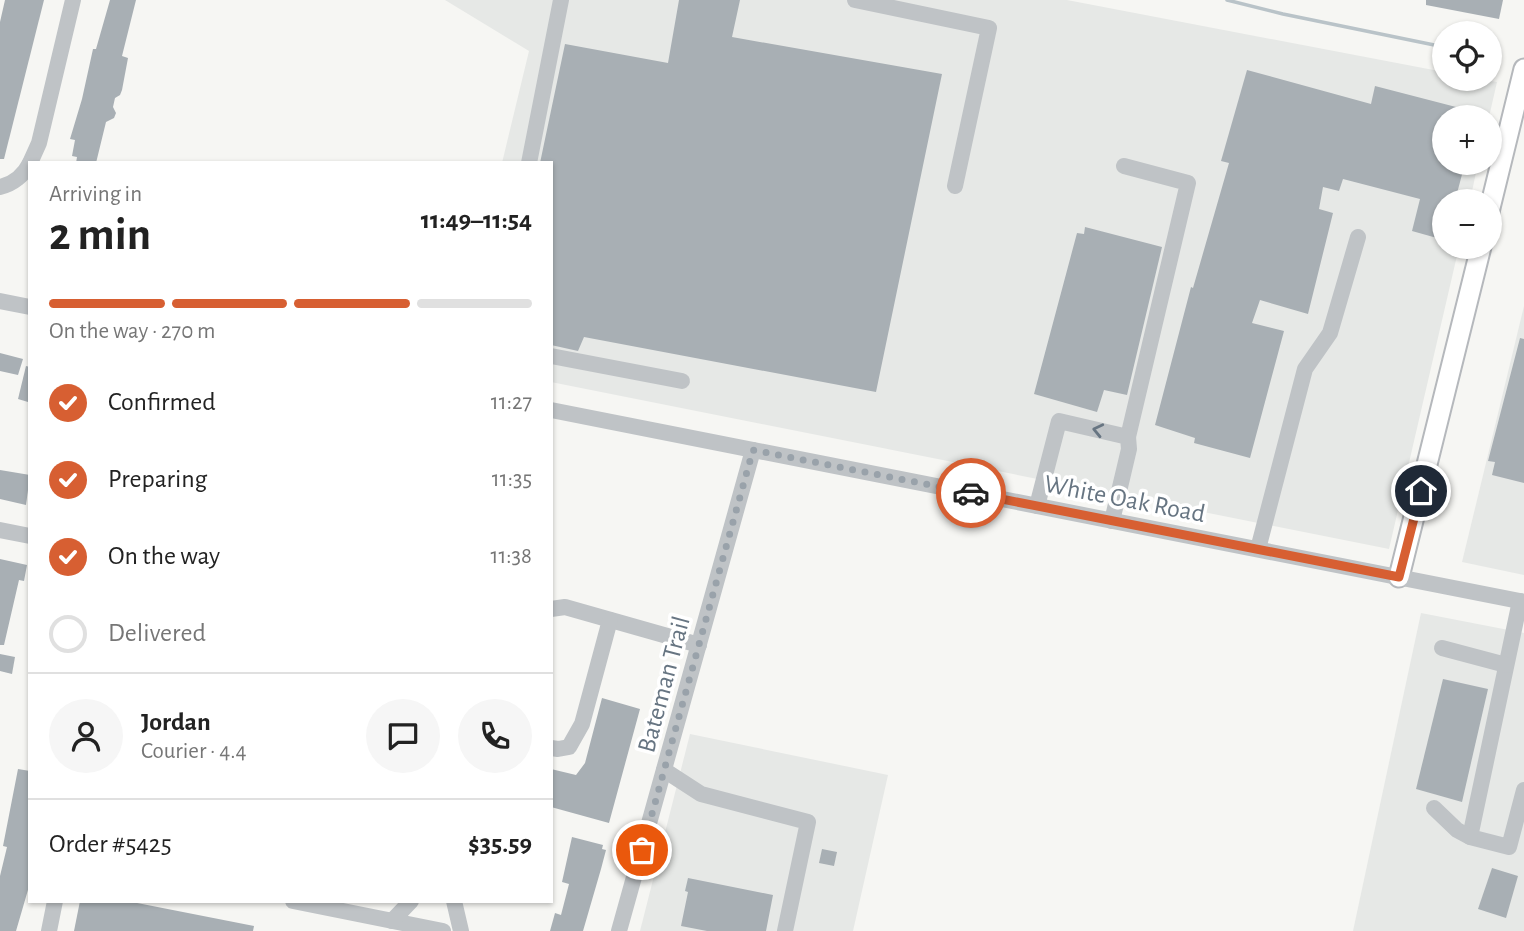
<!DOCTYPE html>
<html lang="en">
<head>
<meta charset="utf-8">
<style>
	:root { --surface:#fff; --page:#f6f6f6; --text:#222; --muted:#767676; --line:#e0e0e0; --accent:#d75f32 }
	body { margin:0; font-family:"Alegreya Sans",sans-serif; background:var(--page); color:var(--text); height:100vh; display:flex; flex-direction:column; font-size:26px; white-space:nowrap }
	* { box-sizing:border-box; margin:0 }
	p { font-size:23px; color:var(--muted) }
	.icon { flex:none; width:38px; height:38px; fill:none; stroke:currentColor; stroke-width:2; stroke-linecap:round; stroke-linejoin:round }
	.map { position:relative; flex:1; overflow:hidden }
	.sheet { position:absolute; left:28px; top:161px; width:525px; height:742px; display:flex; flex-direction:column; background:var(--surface); border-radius:0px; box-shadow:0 2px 5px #0004 }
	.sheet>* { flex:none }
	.fabs { position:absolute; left:1432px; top:21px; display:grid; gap:14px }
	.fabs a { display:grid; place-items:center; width:70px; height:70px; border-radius:50%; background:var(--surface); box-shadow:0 2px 5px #0004; font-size:35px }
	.pin { position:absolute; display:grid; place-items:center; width:60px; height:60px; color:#fff; margin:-30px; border:4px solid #fff; border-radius:50%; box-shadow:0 2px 7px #0007 }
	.courier { position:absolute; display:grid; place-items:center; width:70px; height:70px; margin:-35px; border:5px solid #d75f32; border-radius:50%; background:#fff; color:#222; box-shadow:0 2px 9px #0007 }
	.summary em { font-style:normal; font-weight:700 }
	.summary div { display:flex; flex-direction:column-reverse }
	.summary { display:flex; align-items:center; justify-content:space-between; height:119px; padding:0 21px }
	h1 { font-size:46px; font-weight:700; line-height:52px }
	.bar { display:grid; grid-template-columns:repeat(4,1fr); gap:10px 7px; align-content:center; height:84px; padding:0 21px }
	.bar i { height:9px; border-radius:5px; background:var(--line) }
	.bar .active { background:var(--accent) }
	.bar p { grid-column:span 4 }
	.line { display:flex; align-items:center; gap:18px; padding:0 21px; border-top:2px solid var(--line) }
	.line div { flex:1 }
	.round { display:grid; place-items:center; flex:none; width:74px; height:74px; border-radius:37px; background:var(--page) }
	ol { padding:0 21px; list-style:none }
	li { display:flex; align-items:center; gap:21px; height:77px }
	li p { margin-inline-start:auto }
	li .icon { padding:7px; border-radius:50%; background:var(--accent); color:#fff; stroke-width:4 }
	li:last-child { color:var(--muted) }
	li i { width:38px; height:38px; border:4px solid var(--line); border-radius:50% }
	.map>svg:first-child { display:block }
	.built { fill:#e6e8e6 }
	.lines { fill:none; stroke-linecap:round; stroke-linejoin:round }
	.stream { stroke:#b9c3c8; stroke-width:3.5 }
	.building { fill:#a8afb4 }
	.major-casing { stroke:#b5b8bc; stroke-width:23 }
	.minor { stroke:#bfc3c6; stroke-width:16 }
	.major { stroke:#fff; stroke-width:19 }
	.oneway { stroke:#677582 }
	.done { stroke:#99a2aa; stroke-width:7; stroke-dasharray:0 12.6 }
	.route { stroke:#d75f32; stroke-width:9 }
	.labels { text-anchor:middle; stroke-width:7; stroke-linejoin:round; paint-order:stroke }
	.street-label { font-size:26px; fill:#677582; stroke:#fff }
</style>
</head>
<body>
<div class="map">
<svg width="1524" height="931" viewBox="0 0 1524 931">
	<rect width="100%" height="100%" fill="#f6f6f3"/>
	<g class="built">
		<polygon points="445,0 1067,0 1444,72 1444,79 1478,79 1497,82 1489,117 1444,117 1444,163 1478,163 1470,201 1444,201 1444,247 1459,247 1389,549 551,382 551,163 502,163 529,51"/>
		<polygon points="1524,306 1524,575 1462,562"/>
		<polygon points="1421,613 1524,633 1524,931 1353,931"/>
		<polygon points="690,734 888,775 853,931 640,931"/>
	</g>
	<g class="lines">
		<g class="stream">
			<polyline points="1227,0 1283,14 1444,47"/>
			<polyline points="1489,57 1492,57"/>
		</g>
	</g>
	<g class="building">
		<polygon points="5,0 44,0 4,159 0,159 0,22"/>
		<polygon points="110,0 136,0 122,56 128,58 122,90 120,95 115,98 113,107 116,113 114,118 106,122 96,163 76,163 77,157 72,156 75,140 70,139 82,99 93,49 96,49"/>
		<polygon points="679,0 740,0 732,37 942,74 876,392 584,337 578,351 551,345 551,163 540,163 565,44 668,63"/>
		<polygon points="1426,0 1503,0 1499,19 1426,5"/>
		<polygon points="1247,70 1371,104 1375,86 1483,114 1483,117 1444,117 1444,163 1465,163 1455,201 1444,201 1444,240 1412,231 1420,199 1343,179 1339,191 1323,187 1319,209 1333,213 1308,314 1260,300 1252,323 1284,331 1250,458 1194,443 1195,438 1155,425 1191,287 1193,288 1229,163 1221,161"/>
		<polygon points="1085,227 1162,247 1127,395 1104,390 1097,412 1034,394 1077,233 1084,234"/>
		<polygon points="1520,338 1524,339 1524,483 1492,475 1495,462 1488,461"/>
		<polygon points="0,353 23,359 18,375 0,371"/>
		<polygon points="26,366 30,367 28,402 18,399"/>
		<polygon points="0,470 30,475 26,505 0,499"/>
		<polygon points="0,559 27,565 24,581 19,580 4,645 0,645"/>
		<polygon points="0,654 15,657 12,674 0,671"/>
		<polygon points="1443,679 1488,689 1462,802 1416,789"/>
		<polygon points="602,698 640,709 609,823 551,807 551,769 576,775 585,763"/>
		<polygon points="18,769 30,771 30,883 16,931 0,931 0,876 7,847 3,846"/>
		<polygon points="572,837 603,845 602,849 606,850 601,869 583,931 550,931 555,913 561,915 569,884 562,882"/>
		<polygon points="822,849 837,852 834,866 819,863"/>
		<polygon points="1492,868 1518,876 1506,918 1478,909"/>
		<polygon points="688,878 773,895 766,931 707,931 681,926 688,892 685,891"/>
		<polygon points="80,901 127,901 254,926 253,931 74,931"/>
	</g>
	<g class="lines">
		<defs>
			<g id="major">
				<polyline points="1489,212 1524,69"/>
				<polyline points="1399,577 1481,247"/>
			</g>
		</defs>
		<use href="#major" class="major-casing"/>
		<g class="minor">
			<polyline points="855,0 989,28 955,186"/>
			<polyline points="30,163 39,143 73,0"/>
			<polyline points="529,163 561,0"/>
			<polyline points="1124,166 1188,183 1128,437"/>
			<path d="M0,187C13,184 24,175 30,163"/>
			<polyline points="0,301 30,307"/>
			<polyline points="551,356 682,381"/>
			<polyline points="551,410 1524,602"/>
			<polyline points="1037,506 1059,421 1128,437 1129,449 1112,521"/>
			<polyline points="0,530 30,536"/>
			<polyline points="1258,549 1305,369 1330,333 1358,237"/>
			<polyline points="1520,601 1470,837 1509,847 1524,790"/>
			<polyline points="551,609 565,607 699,645"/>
			<polyline points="1442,648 1506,665"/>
			<polyline points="551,748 558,749 569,747 582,724 610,620"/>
			<polyline points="664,770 701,794 808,822 785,931"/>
			<polyline points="1434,808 1457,830 1470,837"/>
			<polyline points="293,901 443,931"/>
			<polyline points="454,901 461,931"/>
			<polyline points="392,921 411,901"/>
			<polyline points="49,931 55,901"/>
			<polyline points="619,931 753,450"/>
		</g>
		<use href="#major" class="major"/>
	</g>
	<defs><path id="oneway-chevron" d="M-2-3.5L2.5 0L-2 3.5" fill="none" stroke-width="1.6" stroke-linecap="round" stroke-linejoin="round" transform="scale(1.75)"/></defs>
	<use class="oneway" href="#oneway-chevron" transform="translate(1098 430) rotate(-167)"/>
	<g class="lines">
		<polyline class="done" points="642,850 753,450 971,493"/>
		<polyline class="route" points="971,493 1399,577 1421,491"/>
	</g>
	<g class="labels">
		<g class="street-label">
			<text transform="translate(1125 498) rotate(11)" y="9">White Oak Road</text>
			<text transform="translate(663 684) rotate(-75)" y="9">Bateman Trail</text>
		</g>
	</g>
</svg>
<div class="fabs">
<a><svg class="icon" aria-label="locate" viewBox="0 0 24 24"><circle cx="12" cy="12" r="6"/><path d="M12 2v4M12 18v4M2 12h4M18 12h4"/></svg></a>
<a>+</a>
<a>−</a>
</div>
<div class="pin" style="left:642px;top:850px;background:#ea580c"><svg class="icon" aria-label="bag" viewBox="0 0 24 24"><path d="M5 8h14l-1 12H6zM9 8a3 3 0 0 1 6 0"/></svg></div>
<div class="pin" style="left:1421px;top:491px;background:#1f2937"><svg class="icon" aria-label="home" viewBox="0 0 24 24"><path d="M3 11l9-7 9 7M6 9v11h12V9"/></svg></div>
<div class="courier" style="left:971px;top:493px"><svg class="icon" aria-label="car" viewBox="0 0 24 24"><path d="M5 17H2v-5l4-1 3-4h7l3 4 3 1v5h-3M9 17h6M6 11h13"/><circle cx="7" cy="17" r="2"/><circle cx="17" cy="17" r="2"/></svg></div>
<section class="sheet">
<div class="summary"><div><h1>2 min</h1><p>Arriving in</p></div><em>11:49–11:54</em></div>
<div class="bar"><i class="active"></i><i class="active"></i><i class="active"></i><i></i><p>On the way · 270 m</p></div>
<ol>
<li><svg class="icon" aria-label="check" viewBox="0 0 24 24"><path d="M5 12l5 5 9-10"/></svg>Confirmed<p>11:27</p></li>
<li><svg class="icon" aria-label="check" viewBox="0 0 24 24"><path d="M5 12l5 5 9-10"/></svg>Preparing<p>11:35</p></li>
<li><svg class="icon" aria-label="check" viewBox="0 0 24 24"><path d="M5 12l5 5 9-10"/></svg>On the way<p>11:38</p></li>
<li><i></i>Delivered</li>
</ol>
<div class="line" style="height:126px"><a class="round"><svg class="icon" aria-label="person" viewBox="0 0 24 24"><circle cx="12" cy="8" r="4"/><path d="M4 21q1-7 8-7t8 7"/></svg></a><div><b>Jordan</b><p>Courier · 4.4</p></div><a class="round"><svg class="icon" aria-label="chat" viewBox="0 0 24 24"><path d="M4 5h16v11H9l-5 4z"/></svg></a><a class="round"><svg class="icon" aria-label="phone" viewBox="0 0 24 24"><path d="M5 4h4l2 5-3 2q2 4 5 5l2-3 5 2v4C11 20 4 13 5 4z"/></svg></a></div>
<div class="line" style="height:91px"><div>Order #5425</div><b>$35.59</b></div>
</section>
</div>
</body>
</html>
